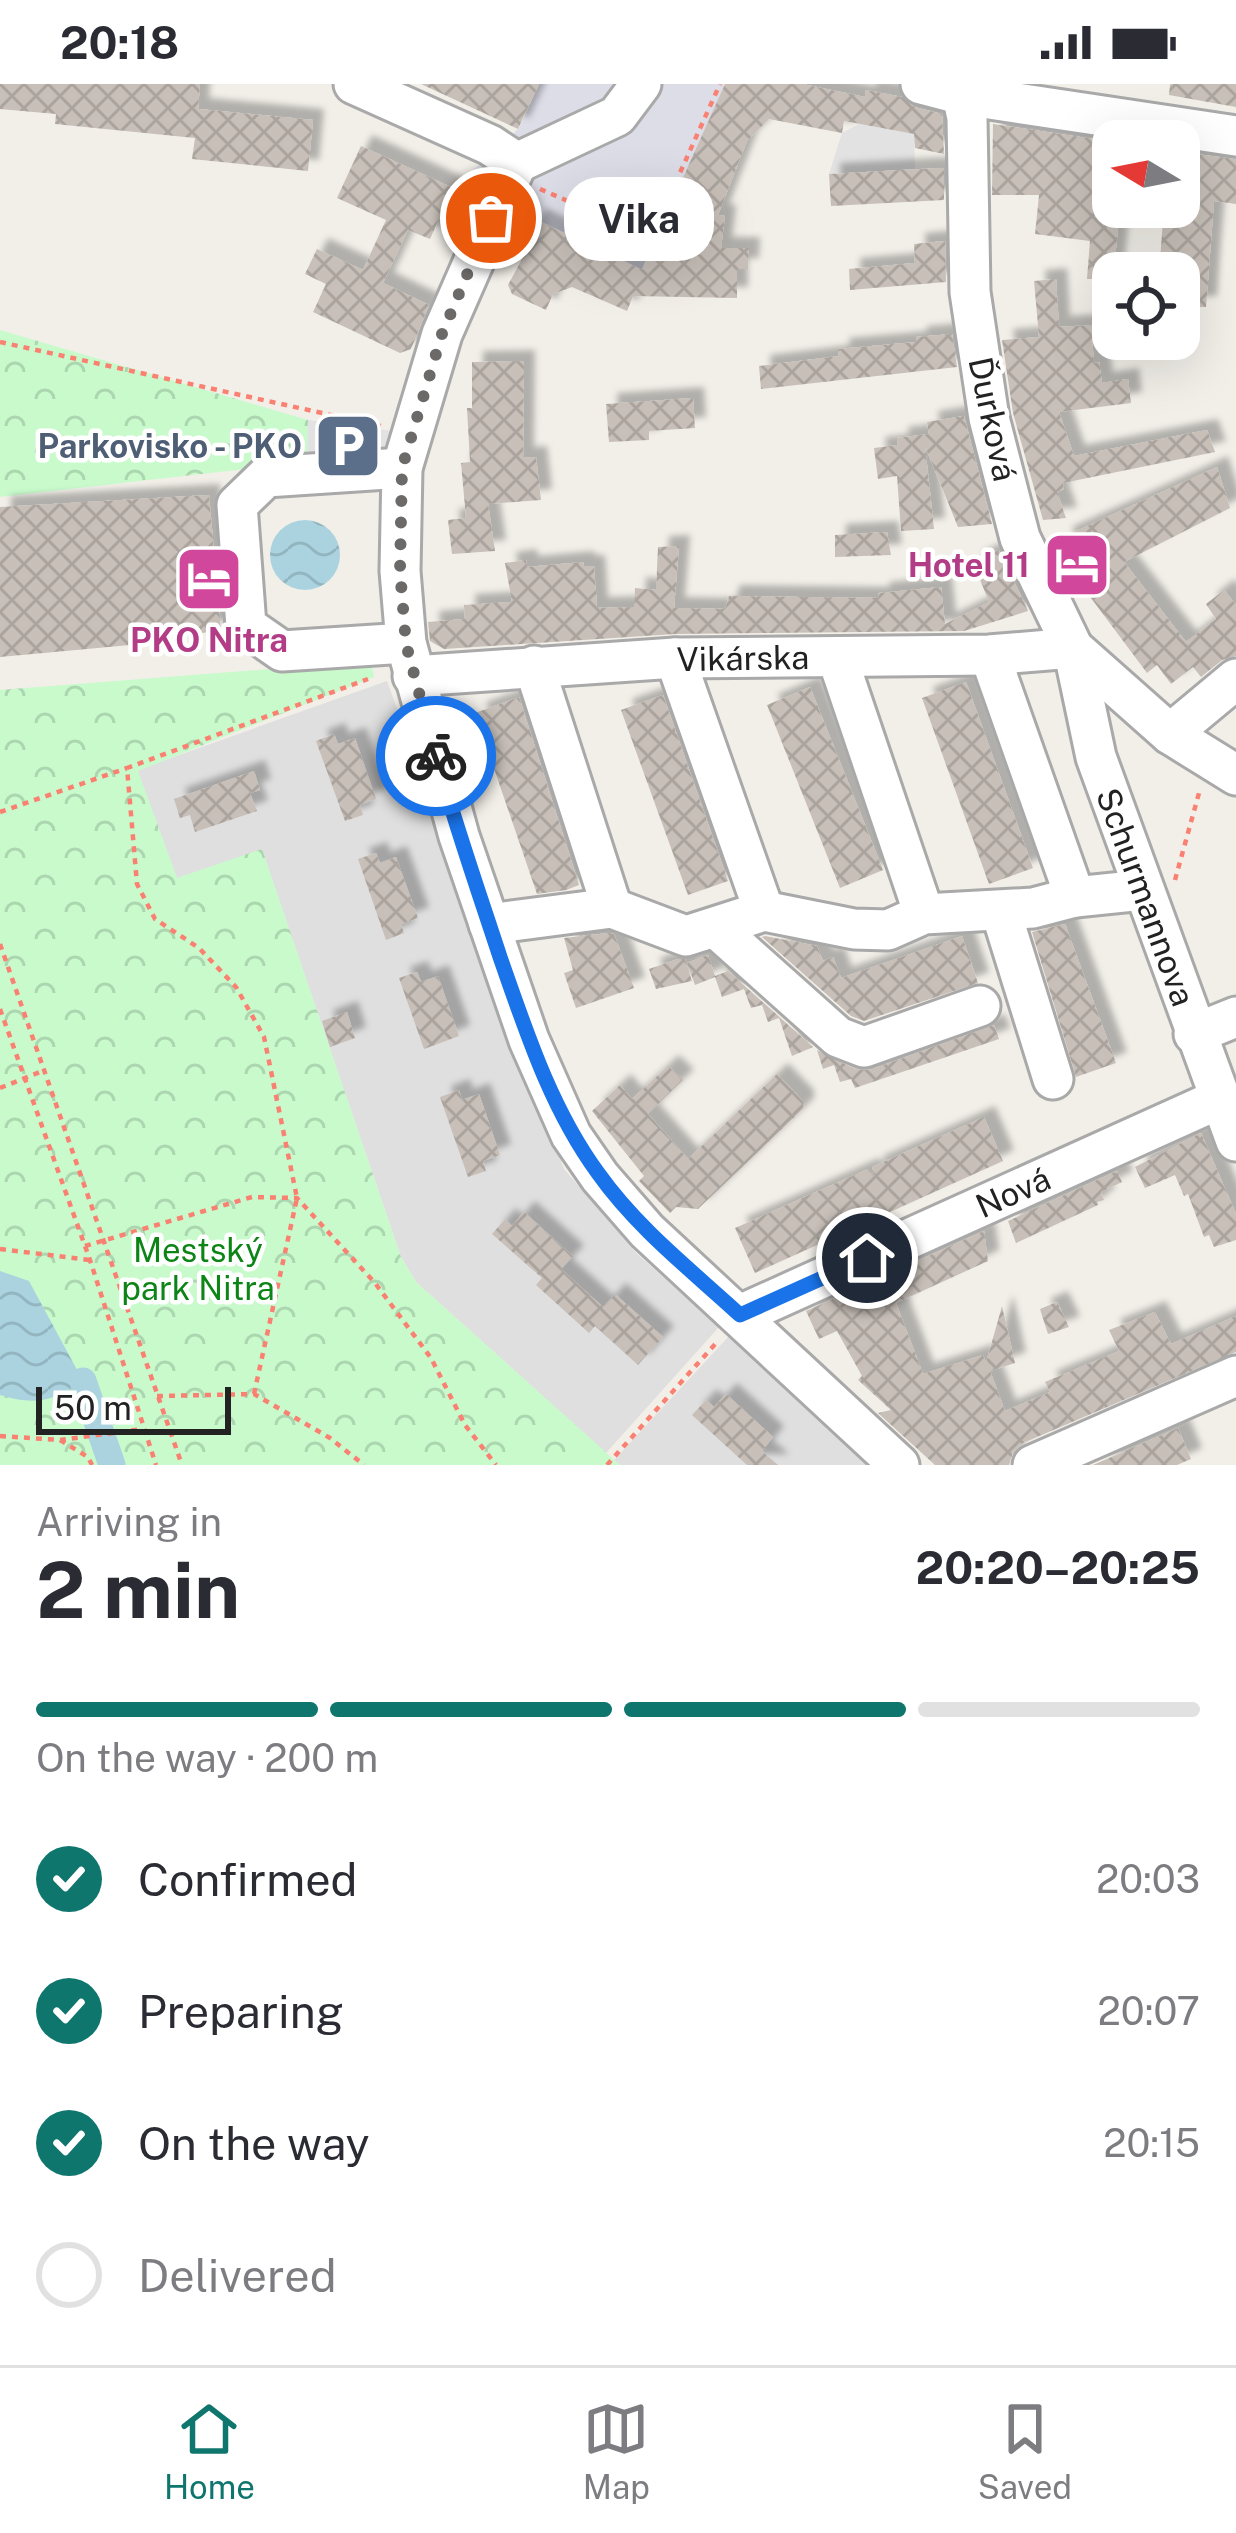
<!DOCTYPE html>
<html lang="en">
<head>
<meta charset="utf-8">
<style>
	:root { --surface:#fff; --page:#f7f7f7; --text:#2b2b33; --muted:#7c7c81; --line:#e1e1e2; --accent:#0f766e }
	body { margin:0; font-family:"Public Sans",sans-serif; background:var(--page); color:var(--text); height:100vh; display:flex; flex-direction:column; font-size:45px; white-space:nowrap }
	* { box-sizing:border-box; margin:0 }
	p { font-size:39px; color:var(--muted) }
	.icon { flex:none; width:66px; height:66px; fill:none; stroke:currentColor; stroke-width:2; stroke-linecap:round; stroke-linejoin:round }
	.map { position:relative; height:1381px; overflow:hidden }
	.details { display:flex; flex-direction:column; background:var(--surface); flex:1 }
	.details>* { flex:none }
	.needle { width:78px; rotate:280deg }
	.controls { position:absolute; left:1092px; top:36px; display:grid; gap:24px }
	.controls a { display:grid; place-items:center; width:108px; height:108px; border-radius:24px; background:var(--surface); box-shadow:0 12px 48px #0002; font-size:60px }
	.scale { position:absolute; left:36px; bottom:30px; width:195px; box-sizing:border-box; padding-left:12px; border:6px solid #222; border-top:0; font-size:33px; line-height:42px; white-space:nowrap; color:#222; -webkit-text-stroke:9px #fff; paint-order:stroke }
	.pin { position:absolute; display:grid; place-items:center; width:102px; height:102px; color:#fff; margin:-51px; border:6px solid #fff; border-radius:50%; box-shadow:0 3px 12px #0007 }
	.courier { position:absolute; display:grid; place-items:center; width:120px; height:120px; margin:-60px; border:9px solid #1a73e8; border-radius:50%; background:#fff; color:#222; box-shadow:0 3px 15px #0007 }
	.bubble { position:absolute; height:84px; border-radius:36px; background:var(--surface); box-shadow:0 12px 48px #0002; font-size:39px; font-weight:700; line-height:84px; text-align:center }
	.overview em { font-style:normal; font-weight:700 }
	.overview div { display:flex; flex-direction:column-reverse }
	.overview { display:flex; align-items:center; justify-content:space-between; height:204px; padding:0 36px }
	h1 { font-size:78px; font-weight:700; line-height:90px }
	.bar { display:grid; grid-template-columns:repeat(4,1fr); gap:18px 12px; align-content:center; height:144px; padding:0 36px }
	.bar i { height:15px; border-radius:9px; background:var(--line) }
	.bar .on { background:var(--accent) }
	.bar p { grid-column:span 4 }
	ol { padding:0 36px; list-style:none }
	li { display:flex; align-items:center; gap:36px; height:132px }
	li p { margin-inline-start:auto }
	li .icon { padding:12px; border-radius:50%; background:var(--accent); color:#fff; stroke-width:4 }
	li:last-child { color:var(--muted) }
	li i { width:66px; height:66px; border:6px solid var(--line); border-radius:50% }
	.status { display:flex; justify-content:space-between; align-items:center; height:84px; padding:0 60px; background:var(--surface); direction:ltr }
	.status svg { height:33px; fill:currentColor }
	.tab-bar { display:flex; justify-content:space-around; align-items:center; height:168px; border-top:3px solid var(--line); background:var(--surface); font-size:33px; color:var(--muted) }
	.tab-bar a { display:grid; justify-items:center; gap:6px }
	.tab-bar .on { color:var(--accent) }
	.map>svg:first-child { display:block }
	.residential { fill:#e0dfdf }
	.park { fill:url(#park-crowns) }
	.parking { fill:#e2e2e2 }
	.plaza { fill:#dddde8 }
	.water { fill:url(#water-waves) }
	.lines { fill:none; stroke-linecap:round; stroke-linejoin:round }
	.canal { stroke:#aad3df; stroke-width:27 }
	.building { fill:url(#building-cross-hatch); filter:url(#shadow) }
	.minor-casing { stroke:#a9a9a9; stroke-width:45 }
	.path { stroke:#fa8072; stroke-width:4.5; stroke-dasharray:6 6; stroke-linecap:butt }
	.minor { stroke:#fff; stroke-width:39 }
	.done { stroke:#6b6a68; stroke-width:12; stroke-dasharray:0 21.6 }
	.route { stroke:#1a73e8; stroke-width:15 }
	.labels { text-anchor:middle; stroke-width:9; stroke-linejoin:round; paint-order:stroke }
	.street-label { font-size:33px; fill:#222; stroke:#fff }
	.service-label { font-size:33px; font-weight:bold; fill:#4e5e75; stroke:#fff; text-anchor:end }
	.hotel-label { font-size:33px; font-weight:bold; fill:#b23c85; stroke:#fff; text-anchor:end }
	.park-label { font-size:33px; fill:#0c8416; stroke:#fff }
</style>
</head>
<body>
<div class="status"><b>20:18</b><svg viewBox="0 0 49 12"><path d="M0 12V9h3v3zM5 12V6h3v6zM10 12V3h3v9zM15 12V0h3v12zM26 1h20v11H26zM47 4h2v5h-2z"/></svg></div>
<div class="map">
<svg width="1236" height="1381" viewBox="0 0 1236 1381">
	<defs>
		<pattern id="park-crowns" width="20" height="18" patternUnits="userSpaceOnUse" patternTransform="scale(3)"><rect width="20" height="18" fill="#c8facc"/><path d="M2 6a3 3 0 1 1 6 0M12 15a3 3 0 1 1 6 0" fill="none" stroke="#acd6af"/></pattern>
		<pattern id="water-waves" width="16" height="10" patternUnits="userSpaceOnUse" patternTransform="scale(3)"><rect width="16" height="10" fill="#aad3df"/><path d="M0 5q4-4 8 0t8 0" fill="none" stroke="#92b5bf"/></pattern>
		<pattern id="building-cross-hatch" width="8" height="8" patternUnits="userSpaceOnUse" patternTransform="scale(3)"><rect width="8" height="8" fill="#c7bfb8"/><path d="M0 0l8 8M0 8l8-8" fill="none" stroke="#aba49e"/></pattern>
		<filter id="shadow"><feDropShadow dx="11" dy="-11" stdDeviation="3" flood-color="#0004"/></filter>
	</defs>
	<rect width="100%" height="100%" fill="#f2efe9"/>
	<g class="residential">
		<polygon points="387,597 564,1085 635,1168 719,1243 606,1369 416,1198 401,1173 262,766 177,795 137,686"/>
		<polygon points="730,1251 871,1381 620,1381 614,1376"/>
	</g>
	<g class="park">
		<polygon points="0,246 308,336 307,378 0,413"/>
		<polygon points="371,577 374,593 138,687 177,794 262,765 401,1173 416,1198 620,1381 0,1381 0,606"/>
	</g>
	<g class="parking">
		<polygon points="859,40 914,50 915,85 829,90 842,49"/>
		<polygon points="308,336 392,347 380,395 307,378"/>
	</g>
	<polygon class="plaza" points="539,0 725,0 644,187 539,137 453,104 519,44"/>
	<g class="water">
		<circle cx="305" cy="471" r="35"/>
		<path d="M0,1187L29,1197L83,1297C53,1317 36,1322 0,1311Z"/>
	</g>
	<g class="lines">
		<polyline class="canal" points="83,1297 112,1381"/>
	</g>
	<g class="building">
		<polygon points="0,0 200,0 198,25 313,36 308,87 192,75 195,54 55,40 56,30 0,25"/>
		<polygon points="421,0 539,0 518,45"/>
		<polygon points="725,0 802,0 865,13 866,6 902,13 914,23 942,30 944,70 915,64 914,50 844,37 842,49 769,35 747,57 718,131 725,132 721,164 749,164 748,185 737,185 737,214 633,212 627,227 572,203 553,210 546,226 512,210 508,201 528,164 523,162 535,135 642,186 652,162 673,172 669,125"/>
		<polygon points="1170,0 1236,0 1236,23 1169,11"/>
		<polygon points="993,40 1113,58 1113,123 1120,123 1113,195 1087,195 1090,157 1035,150 1039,111 992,111"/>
		<polygon points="361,62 453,104 430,155 408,146 383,199 429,221 411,265 400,269 313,228 326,200 305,190 317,165 363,186 386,136 337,114"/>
		<polygon points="1179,68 1236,75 1236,120 1214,117 1206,223 1181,223 1183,197 1179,197 1179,189 1159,189 1164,123 1179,123"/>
		<polygon points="939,84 944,84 944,116 831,122 829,90"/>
		<polygon points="945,157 946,198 850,206 849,185 915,179 914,160"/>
		<polygon points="1056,195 1059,243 1091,241 1094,279 1099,278 1102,299 1128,295 1131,319 1059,328 1074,372 1207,346 1215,368 1063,399 1064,405 1057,408 1066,434 1043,436 1013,329 1002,256 1039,253 1034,197"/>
		<polygon points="952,250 957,283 761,305 759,282 839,272 838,265 916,258 916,253"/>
		<polygon points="524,277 523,374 536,373 541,416 488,420 495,467 452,470 448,436 466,434 461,379 470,378 467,324 472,324 472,278"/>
		<polygon points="693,314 695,344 649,347 649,356 609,358 606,320"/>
		<polygon points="964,332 992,440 958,443 925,362 934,445 901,447 897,392 878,395 874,364 898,361 897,354 929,350 927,338"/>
		<polygon points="1217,383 1230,424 1124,478 1186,558 1216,535 1206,520 1224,506 1236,521 1236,572 1222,576 1201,593 1193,583 1171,600 1157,581 1147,589 1082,502 1061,454"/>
		<polygon points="209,411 221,547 140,555 141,560 0,573 0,423"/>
		<polygon points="887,448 891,471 835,473 835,451"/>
		<polygon points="679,462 674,524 725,525 729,512 878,514 879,509 941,503 945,540 989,518 973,478 999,466 1028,527 964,547 675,550 444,565 430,557 428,538 465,535 464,521 512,518 505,479 526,476 527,483 583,478 584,482 594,482 597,524 634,523 635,504 656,506 658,463"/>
		<polygon points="966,598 1033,784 989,800 922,614"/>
		<polygon points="810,603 883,786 840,804 767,621"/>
		<polygon points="663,611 728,797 688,811 621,626"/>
		<polygon points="519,613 579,801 566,806 537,810 475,629"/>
		<polygon points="334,650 338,660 355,654 376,715 360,721 363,731 345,737 316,657"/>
		<polygon points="254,687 260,706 250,709 257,727 195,748 190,731 180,734 174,715"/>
		<polygon points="376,769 380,779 396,773 418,834 401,840 404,849 386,856 358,775"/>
		<polygon points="1065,840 1116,979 1076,993 1032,848"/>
		<polygon points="609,849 614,850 634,904 576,924 564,889 573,886 564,854"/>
		<polygon points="765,852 817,862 823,877 833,873 841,894 962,852 978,899 864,937 851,932 762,853"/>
		<polygon points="708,871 715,892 728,887 813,963 792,972 779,934 768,938 762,921 751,924 744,905 722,913 715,893 695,901 687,879"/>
		<polygon points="678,875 685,875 692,897 656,905 649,885"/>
		<polygon points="417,888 421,898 438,892 459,952 424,965 399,894"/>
		<polygon points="347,928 355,954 330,963 322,937"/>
		<polygon points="994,941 999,955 855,1004 851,995 840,998 834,981 823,985 817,966 855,985 870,986"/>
		<polygon points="668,982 683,996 648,1030 688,1075 777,990 803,1017 803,1025 698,1125 676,1123 670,1129 639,1097 644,1092 592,1027 620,1001 632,1015"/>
		<polygon points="459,1006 462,1016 479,1010 500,1071 483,1077 486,1087 468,1093 440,1013"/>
		<polygon points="984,1033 1003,1077 755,1189 735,1144 868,1085 875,1092 872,1083"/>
		<polygon points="1201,1049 1236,1130 1236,1156 1214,1163 1209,1151 1204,1153 1188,1110 1184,1112 1175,1091 1145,1104 1135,1083"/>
		<polygon points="1117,1087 1122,1098 1101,1108 1104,1116 1097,1118 1098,1121 1016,1159 1008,1137"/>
		<polygon points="524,1128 573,1172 561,1185 603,1223 615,1210 663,1253 638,1281 595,1242 589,1249 536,1201 542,1194 492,1150 505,1135 512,1142"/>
		<polygon points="984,1147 988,1177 896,1219 923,1290 983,1271 986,1279 1002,1222 1015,1279 990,1287 1005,1327 1050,1308 1045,1298 1119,1267 1109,1246 1155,1228 1171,1260 1236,1232 1236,1268 1023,1359 1013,1368 1009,1381 935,1381 878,1329 891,1326 858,1296 862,1292 837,1247 819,1255 806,1227"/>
		<polygon points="1057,1218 1069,1243 1048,1250 1040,1225"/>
		<polygon points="726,1310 773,1353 762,1367 778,1381 747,1381 692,1331 706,1316 714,1323"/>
		<polygon points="1178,1344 1191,1375 1177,1381 1093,1381"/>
	</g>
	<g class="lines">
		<defs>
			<g id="minor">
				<polyline points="354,0 490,61 517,79"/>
				<polyline points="921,0 963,11 1236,52"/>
				<polyline points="960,0 967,34 970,208 989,334 1020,454 1073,564 1170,650 1236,691"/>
				<polyline points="517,79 442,250 402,384 400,487 406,559 459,752 529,956 571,1051 600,1093 647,1147 899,1381"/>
				<polyline points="517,79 617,32 641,0"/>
				<polyline points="402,384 266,393 237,421 246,542 282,567 406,559"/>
				<polyline points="1073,564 1096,673 1236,1057"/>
				<polyline points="837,573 924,830"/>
				<polyline points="675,574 764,827"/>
				<polyline points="534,582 612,824"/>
				<polyline points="995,586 1075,813"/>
				<polyline points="413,592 675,574 989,571 1073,564"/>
				<polyline points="1170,650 1236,595"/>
				<polyline points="1001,828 1053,995"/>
				<polyline points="489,840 612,824 686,852 764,827 854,845 888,846 924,830 1033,824 1075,813 1143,806"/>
				<polyline points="716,844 838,953 864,963 980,922"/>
				<polyline points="1194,950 1236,933"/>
				<polyline points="740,1231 1219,1015"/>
				<polyline points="1033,1381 1236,1292"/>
			</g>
		</defs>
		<use href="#minor" class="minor-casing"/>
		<g class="path">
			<polyline points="540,105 651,153 720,0"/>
			<polyline points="0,258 381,342"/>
			<polyline points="0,728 127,684"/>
			<polyline points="1175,796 1199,709"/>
			<polyline points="0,860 182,1381"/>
			<polyline points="0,925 90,1176 156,1381"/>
			<polyline points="0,1004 45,986"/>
			<polyline points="85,1162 252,1113 297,1114 375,1199 431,1274 465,1341 496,1381"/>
			<polyline points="0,1165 90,1176"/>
			<polyline points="254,1310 297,1114 264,953 236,903 199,864 155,835 137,800 127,684 368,595"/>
			<polyline points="157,1312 254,1310 330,1354 364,1381"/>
			<polyline points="0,1352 60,1356 143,1345"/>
			<polyline points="60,1356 88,1373 92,1381"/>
			<polyline points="607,1381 717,1258"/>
		</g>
		<use href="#minor" class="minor"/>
	</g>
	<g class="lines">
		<polyline class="done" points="436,672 406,560 400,487 402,384 442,250 491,134"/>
		<path class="route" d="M436,672C455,740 478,806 500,873C526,947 551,1025 598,1089C637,1144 691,1186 740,1231L867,1174"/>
	</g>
	<defs>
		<symbol id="parking-square" viewBox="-11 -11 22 22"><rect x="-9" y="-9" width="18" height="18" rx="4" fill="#5c6f8a" stroke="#fff"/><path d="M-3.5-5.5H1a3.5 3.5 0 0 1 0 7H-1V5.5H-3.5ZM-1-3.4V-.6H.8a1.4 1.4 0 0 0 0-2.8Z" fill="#fff"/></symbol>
		<symbol id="hotel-square" viewBox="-11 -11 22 22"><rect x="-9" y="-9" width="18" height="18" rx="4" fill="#d1479c" stroke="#fff"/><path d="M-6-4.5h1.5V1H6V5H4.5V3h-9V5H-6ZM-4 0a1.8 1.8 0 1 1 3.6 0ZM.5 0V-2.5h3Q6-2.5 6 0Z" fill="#fff"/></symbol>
	</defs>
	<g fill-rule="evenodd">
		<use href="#parking-square" x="310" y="324" width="76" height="76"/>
		<use href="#hotel-square" x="1039" y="443" width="76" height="76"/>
		<use href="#hotel-square" x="171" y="457" width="76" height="76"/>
	</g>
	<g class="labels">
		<g class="street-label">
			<text transform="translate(993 335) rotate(78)" y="12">Ďurková</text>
			<text transform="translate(743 574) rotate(-1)" y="12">Vikárska</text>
			<text transform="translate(1146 813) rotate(70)" y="12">Schurmannova</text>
			<text transform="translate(1013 1108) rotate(-24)" y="12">Nová</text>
		</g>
		<g class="service-label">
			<text x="302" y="374">Parkovisko - PKO</text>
		</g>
		<g class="hotel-label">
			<text x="1030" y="493">Hotel 11</text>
			<text x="209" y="568" text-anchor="middle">PKO Nitra</text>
		</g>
		<g class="park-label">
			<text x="198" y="1178">Mestský<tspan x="198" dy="38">park Nitra</tspan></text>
		</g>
	</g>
</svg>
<div class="controls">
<a><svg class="needle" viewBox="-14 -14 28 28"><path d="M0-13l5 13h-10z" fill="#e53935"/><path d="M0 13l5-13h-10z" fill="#7c7c81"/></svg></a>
<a><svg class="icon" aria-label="locate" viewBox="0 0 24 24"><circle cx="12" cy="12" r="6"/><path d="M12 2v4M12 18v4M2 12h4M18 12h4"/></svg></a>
</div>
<div class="scale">50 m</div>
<div class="pin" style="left:491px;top:134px;background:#ea580c"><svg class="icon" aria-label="bag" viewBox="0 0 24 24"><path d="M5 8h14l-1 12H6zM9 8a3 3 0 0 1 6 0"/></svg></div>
<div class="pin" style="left:867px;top:1174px;background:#1f2937"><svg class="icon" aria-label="home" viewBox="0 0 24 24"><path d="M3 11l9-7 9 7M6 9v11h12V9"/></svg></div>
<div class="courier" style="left:436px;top:672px"><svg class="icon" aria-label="bike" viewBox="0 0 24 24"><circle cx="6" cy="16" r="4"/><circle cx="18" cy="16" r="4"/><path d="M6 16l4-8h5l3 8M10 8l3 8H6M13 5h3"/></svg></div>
<div class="bubble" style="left:564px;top:93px;width:150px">Vika</div>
</div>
<section class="details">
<div class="overview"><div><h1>2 min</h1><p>Arriving in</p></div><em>20:20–20:25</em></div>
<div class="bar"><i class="on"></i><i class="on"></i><i class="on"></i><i></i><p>On the way · 200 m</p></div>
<ol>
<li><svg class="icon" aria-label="check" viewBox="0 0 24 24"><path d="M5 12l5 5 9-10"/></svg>Confirmed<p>20:03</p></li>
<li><svg class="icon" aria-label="check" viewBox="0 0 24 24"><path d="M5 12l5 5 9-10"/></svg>Preparing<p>20:07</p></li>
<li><svg class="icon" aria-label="check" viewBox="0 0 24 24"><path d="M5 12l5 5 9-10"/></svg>On the way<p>20:15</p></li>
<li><i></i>Delivered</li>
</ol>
</section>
<nav class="tab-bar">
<a class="on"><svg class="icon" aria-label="home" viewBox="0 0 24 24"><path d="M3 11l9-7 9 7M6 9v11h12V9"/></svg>Home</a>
<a><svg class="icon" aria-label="map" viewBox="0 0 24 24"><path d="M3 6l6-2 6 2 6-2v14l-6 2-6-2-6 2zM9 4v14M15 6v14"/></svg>Map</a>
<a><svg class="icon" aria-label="saved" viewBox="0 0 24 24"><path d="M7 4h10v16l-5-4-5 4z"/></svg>Saved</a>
</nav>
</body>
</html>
